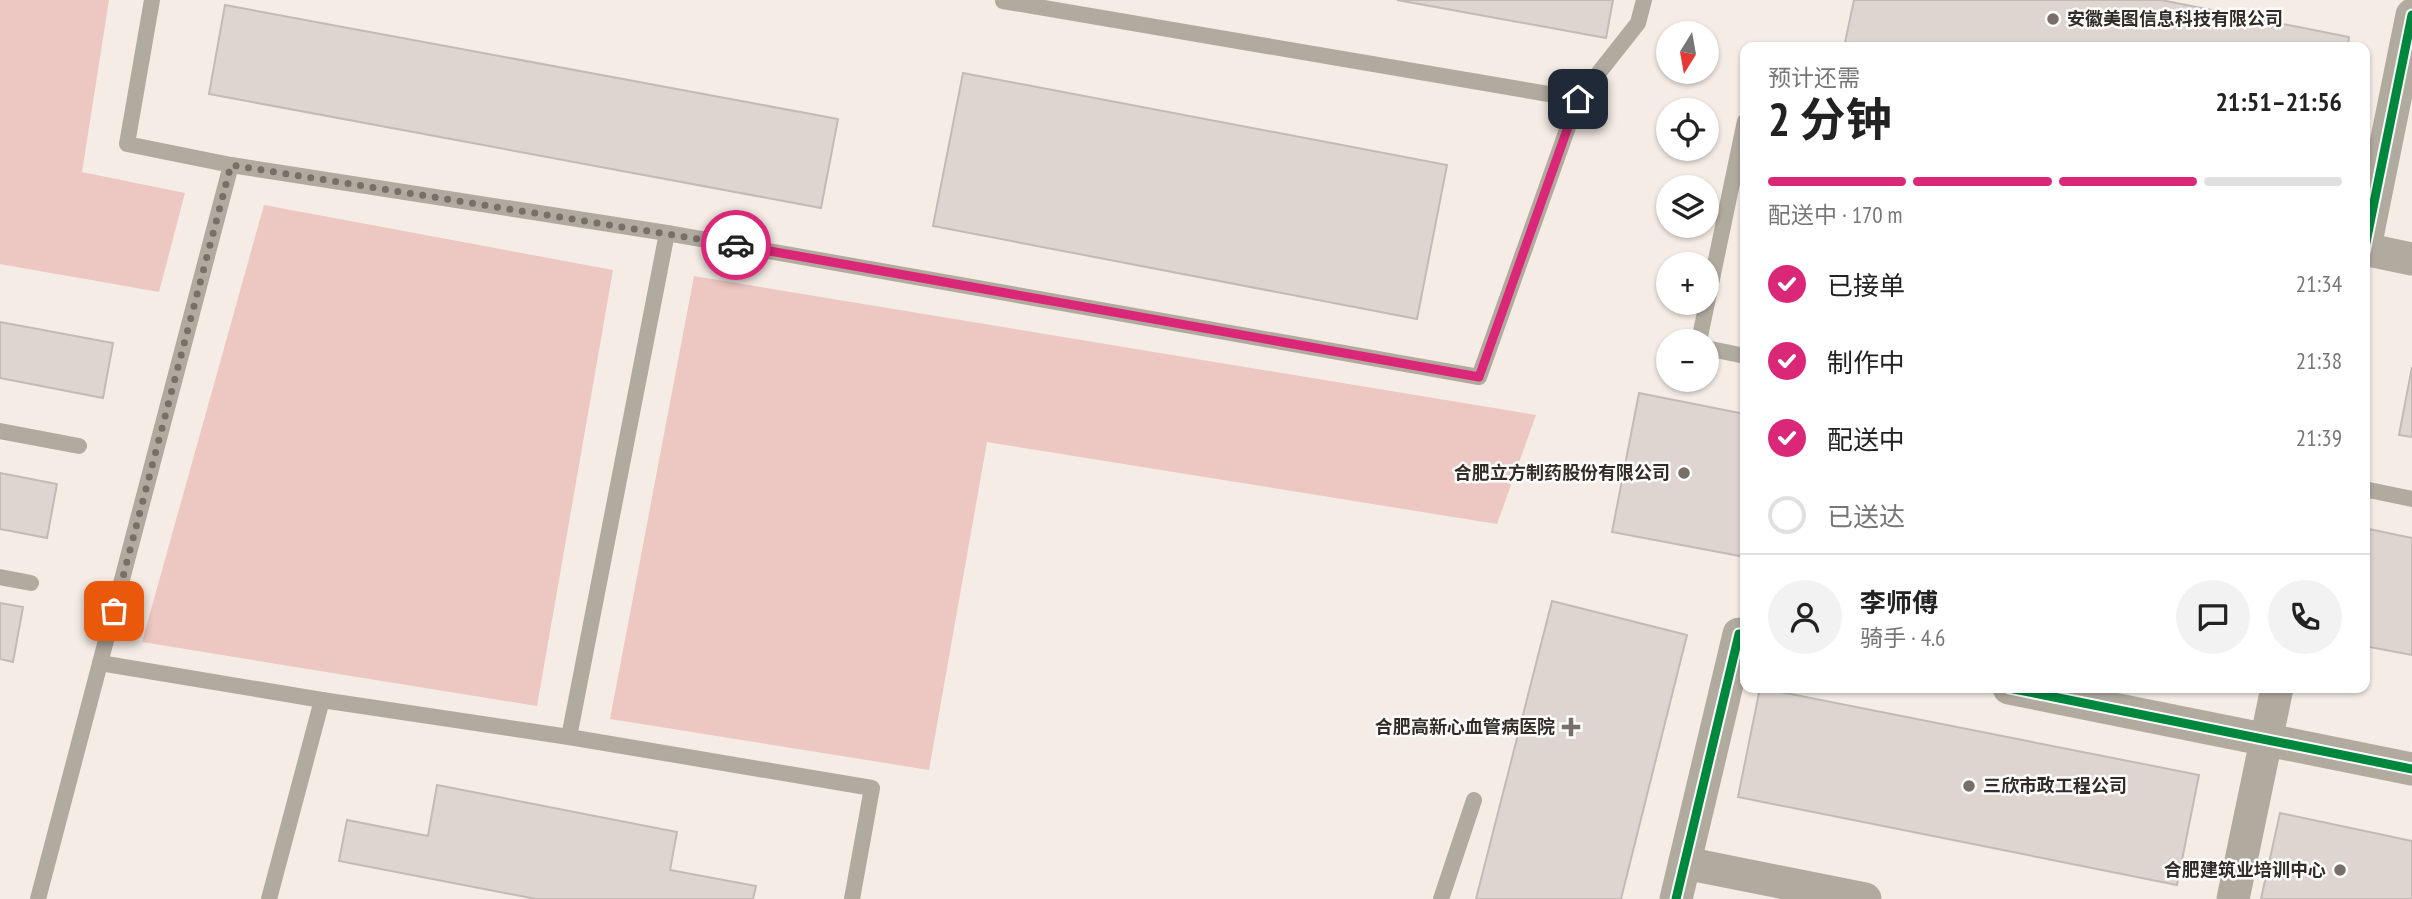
<!DOCTYPE html>
<html lang="zh">
<head>
<meta charset="utf-8">
<style>
	:root { --surface:#fff; --page:#f2f2f2; --text:#222; --muted:#767676; --line:#e0e0e0; --accent:#db2777 }
	body { margin:0; font-family:"PT Sans Narrow","Noto Sans SC",sans-serif; background:var(--page); color:var(--text); height:100vh; display:flex; flex-direction:column; font-size:26px; white-space:nowrap }
	* { box-sizing:border-box; margin:0 }
	p { font-size:23px; color:var(--muted) }
	.icon { flex:none; width:38px; height:38px; fill:none; stroke:currentColor; stroke-width:2; stroke-linecap:round; stroke-linejoin:round }
	.map { position:relative; flex:1; overflow:hidden }
	.panel { position:absolute; left:1740px; top:42px; width:630px; height:651px; display:flex; flex-direction:column; background:var(--surface); border-radius:14px; box-shadow:0 2px 5px #0004 }
	.panel>* { flex:none }
	.needle { width:46px; rotate:191deg }
	.tools { position:absolute; left:1656px; top:21px; display:grid; gap:14px }
	.tools a { display:grid; place-items:center; width:63px; height:63px; border-radius:50%; background:var(--surface); box-shadow:0 2px 5px #0004; font-size:35px }
	.pin { position:absolute; display:grid; place-items:center; width:60px; height:60px; color:#fff; margin:-30px; border-radius:14px; box-shadow:0 4px 10px #0006 }
	.courier { position:absolute; display:grid; place-items:center; width:70px; height:70px; margin:-35px; border:5px solid #db2777; border-radius:50%; background:#fff; color:#222; box-shadow:0 2px 9px #0007 }
	.headline em { font-style:normal; font-weight:700 }
	.headline div { display:flex; flex-direction:column-reverse }
	.headline { display:flex; align-items:center; justify-content:space-between; height:119px; padding:0 28px }
	h1 { font-size:46px; font-weight:700; line-height:52px }
	.bar { display:grid; grid-template-columns:repeat(4,1fr); gap:10px 7px; align-content:center; height:84px; padding:0 28px }
	.bar i { height:9px; border-radius:5px; background:var(--line) }
	.bar .active { background:var(--accent) }
	.bar p { grid-column:span 4 }
	.line { display:flex; align-items:center; gap:18px; padding:0 28px; border-top:2px solid var(--line) }
	.line div { flex:1 }
	.round { display:grid; place-items:center; flex:none; width:74px; height:74px; border-radius:37px; background:var(--page) }
	ol { padding:0 28px; list-style:none }
	li { display:flex; align-items:center; gap:21px; height:77px }
	li p { margin-inline-start:auto }
	li .icon { padding:7px; border-radius:50%; background:var(--accent); color:#fff; stroke-width:4 }
	li:last-child { color:var(--muted) }
	li i { width:38px; height:38px; border:4px solid var(--line); border-radius:50% }
	.map>svg:first-child { display:block }
	.green { fill:#edc7c2 }
	.building { fill:#ded5d0; stroke:#c3bab6; stroke-width:2 }
	.lines { fill:none; stroke-linecap:round; stroke-linejoin:round }
	.service { stroke:#b1aa9f; stroke-width:16 }
	.minor { stroke:#b1aa9f; stroke-width:33 }
	.cycleway-casing { stroke:#fcfcfc; stroke-width:13 }
	.cycleway { stroke:#00873e; stroke-width:9 }
	.done { stroke:#776f68; stroke-width:7; stroke-dasharray:0 12.6 }
	.route { stroke:#db2777; stroke-width:9 }
	.poi-dot { fill:#776f68; stroke:#fcfcfc; stroke-width:2.5 }
	.labels { text-anchor:middle; stroke-width:5; stroke-linejoin:round; paint-order:stroke }
	.poi-label { font-size:18px; font-weight:bold; fill:#332b25; stroke:#fcfcfc; text-anchor:end }
</style>
</head>
<body>
<div class="map">
<svg width="2412" height="899" viewBox="0 0 2412 899">
	<rect width="100%" height="100%" fill="#f5ece5"/>
	<g class="green">
		<polygon points="0,0 109,0 82,172 185,193 159,292 0,264"/>
		<polygon points="264,205 613,270 537,706 142,642"/>
		<polygon points="694,276 1536,415 1497,524 987,442 929,770 610,719"/>
	</g>
	<g class="building">
		<polygon points="1397,0 1613,0 1606,38"/>
		<polygon points="1854,0 2161,0 2349,37 2348,47 1844,47"/>
		<polygon points="225,5 838,119 821,208 209,94"/>
		<polygon points="963,73 1447,165 1417,319 933,226"/>
		<polygon points="0,322 113,343 103,398 0,378"/>
		<polygon points="2412,367 2412,437 2399,435"/>
		<polygon points="1639,393 1745,414 1745,557 1612,532"/>
		<polygon points="0,473 57,484 47,538 0,529"/>
		<polygon points="2369,529 2412,538 2412,655 2364,646 2364,552"/>
		<polygon points="1552,601 1687,635 1621,899 1476,899"/>
		<polygon points="0,603 23,607 13,662 0,659"/>
		<polygon points="1760,688 2199,775 2177,885 1738,797"/>
		<polygon points="437,785 677,832 670,870 756,886 753,899 536,899 339,861 347,820 428,836"/>
		<polygon points="2280,813 2412,841 2412,899 2261,899"/>
	</g>
	<g class="lines">
		<g class="service">
			<polyline points="1578,99 1638,23 1644,0"/>
			<polyline points="231,165 667,233"/>
			<polyline points="1699,341 1745,121"/>
			<polyline points="1706,348 1745,356"/>
			<polyline points="0,431 79,446"/>
			<polyline points="2364,489 2412,499"/>
			<polyline points="0,577 31,583"/>
			<polyline points="100,663 322,700"/>
			<polyline points="38,899 231,165 127,144 152,0"/>
			<polyline points="269,899 322,700 569,737"/>
			<polyline points="852,899 872,788 569,737 667,233 1479,377 1578,99 1003,1"/>
			<polyline points="1441,899 1474,800"/>
		</g>
		<g class="minor">
			<polyline points="2364,249 2412,259"/>
			<polyline points="2364,252 2412,15"/>
			<polyline points="2009,688 2412,769"/>
			<polyline points="1685,863 1865,899"/>
			<polyline points="1676,899 1739,634 1745,635"/>
			<polyline points="2233,899 2277,688"/>
		</g>
		<defs>
			<g id="cycleway">
				<polyline points="2364,252 2412,15"/>
				<polyline points="2009,688 2412,769"/>
				<polyline points="1676,899 1739,634 1745,635"/>
			</g>
		</defs>
		<use href="#cycleway" class="cycleway-casing"/>
		<use href="#cycleway" class="cycleway"/>
	</g>
	<g class="lines">
		<polyline class="done" points="114,611 231,165 736,245"/>
		<polyline class="route" points="736,245 1479,377 1578,99"/>
	</g>
	<g class="poi-dot">
		<circle cx="2053" cy="19" r="7"/>
		<circle cx="1684" cy="473" r="7"/>
		<path d="M1567.5 716.5h7v7h7v7h-7v7h-7v-7h-7v-7h7z"/>
		<circle cx="1969" cy="786" r="7"/>
		<circle cx="2340" cy="870" r="7"/>
	</g>
	<g class="labels">
		<g class="poi-label">
			<text x="2067" y="25" text-anchor="start">安徽美图信息科技有限公司</text>
			<text x="1670" y="479">合肥立方制药股份有限公司</text>
			<text x="1555" y="733">合肥高新心血管病医院</text>
			<text x="1983" y="792" text-anchor="start">三欣市政工程公司</text>
			<text x="2326" y="876">合肥建筑业培训中心</text>
		</g>
	</g>
</svg>
<div class="tools">
<a><svg class="needle" viewBox="-14 -14 28 28"><path d="M0-13l5 13h-10z" fill="#e53935"/><path d="M0 13l5-13h-10z" fill="#767676"/></svg></a>
<a><svg class="icon" aria-label="locate" viewBox="0 0 24 24"><circle cx="12" cy="12" r="6"/><path d="M12 2v4M12 18v4M2 12h4M18 12h4"/></svg></a>
<a><svg class="icon" aria-label="layers" viewBox="0 0 24 24"><path d="M12 4l9 5-9 5-9-5zM3 14l9 5 9-5"/></svg></a>
<a>+</a>
<a>−</a>
</div>
<div class="pin" style="left:114px;top:611px;background:#ea580c"><svg class="icon" aria-label="bag" viewBox="0 0 24 24"><path d="M5 8h14l-1 12H6zM9 8a3 3 0 0 1 6 0"/></svg></div>
<div class="pin" style="left:1578px;top:99px;background:#1f2937"><svg class="icon" aria-label="home" viewBox="0 0 24 24"><path d="M3 11l9-7 9 7M6 9v11h12V9"/></svg></div>
<div class="courier" style="left:736px;top:245px"><svg class="icon" aria-label="car" viewBox="0 0 24 24"><path d="M5 17H2v-5l4-1 3-4h7l3 4 3 1v5h-3M9 17h6M6 11h13"/><circle cx="7" cy="17" r="2"/><circle cx="17" cy="17" r="2"/></svg></div>
<section class="panel">
<div class="headline"><div><h1>2 分钟</h1><p>预计还需</p></div><em>21:51–21:56</em></div>
<div class="bar"><i class="active"></i><i class="active"></i><i class="active"></i><i></i><p>配送中 · 170 m</p></div>
<ol>
<li><svg class="icon" aria-label="check" viewBox="0 0 24 24"><path d="M5 12l5 5 9-10"/></svg>已接单<p>21:34</p></li>
<li><svg class="icon" aria-label="check" viewBox="0 0 24 24"><path d="M5 12l5 5 9-10"/></svg>制作中<p>21:38</p></li>
<li><svg class="icon" aria-label="check" viewBox="0 0 24 24"><path d="M5 12l5 5 9-10"/></svg>配送中<p>21:39</p></li>
<li><i></i>已送达</li>
</ol>
<div class="line" style="height:126px"><a class="round"><svg class="icon" aria-label="person" viewBox="0 0 24 24"><circle cx="12" cy="8" r="4"/><path d="M4 21q1-7 8-7t8 7"/></svg></a><div><b>李师傅</b><p>骑手 · 4.6</p></div><a class="round"><svg class="icon" aria-label="chat" viewBox="0 0 24 24"><path d="M4 5h16v11H9l-5 4z"/></svg></a><a class="round"><svg class="icon" aria-label="phone" viewBox="0 0 24 24"><path d="M5 4h4l2 5-3 2q2 4 5 5l2-3 5 2v4C11 20 4 13 5 4z"/></svg></a></div>
</section>
</div>
</body>
</html>
